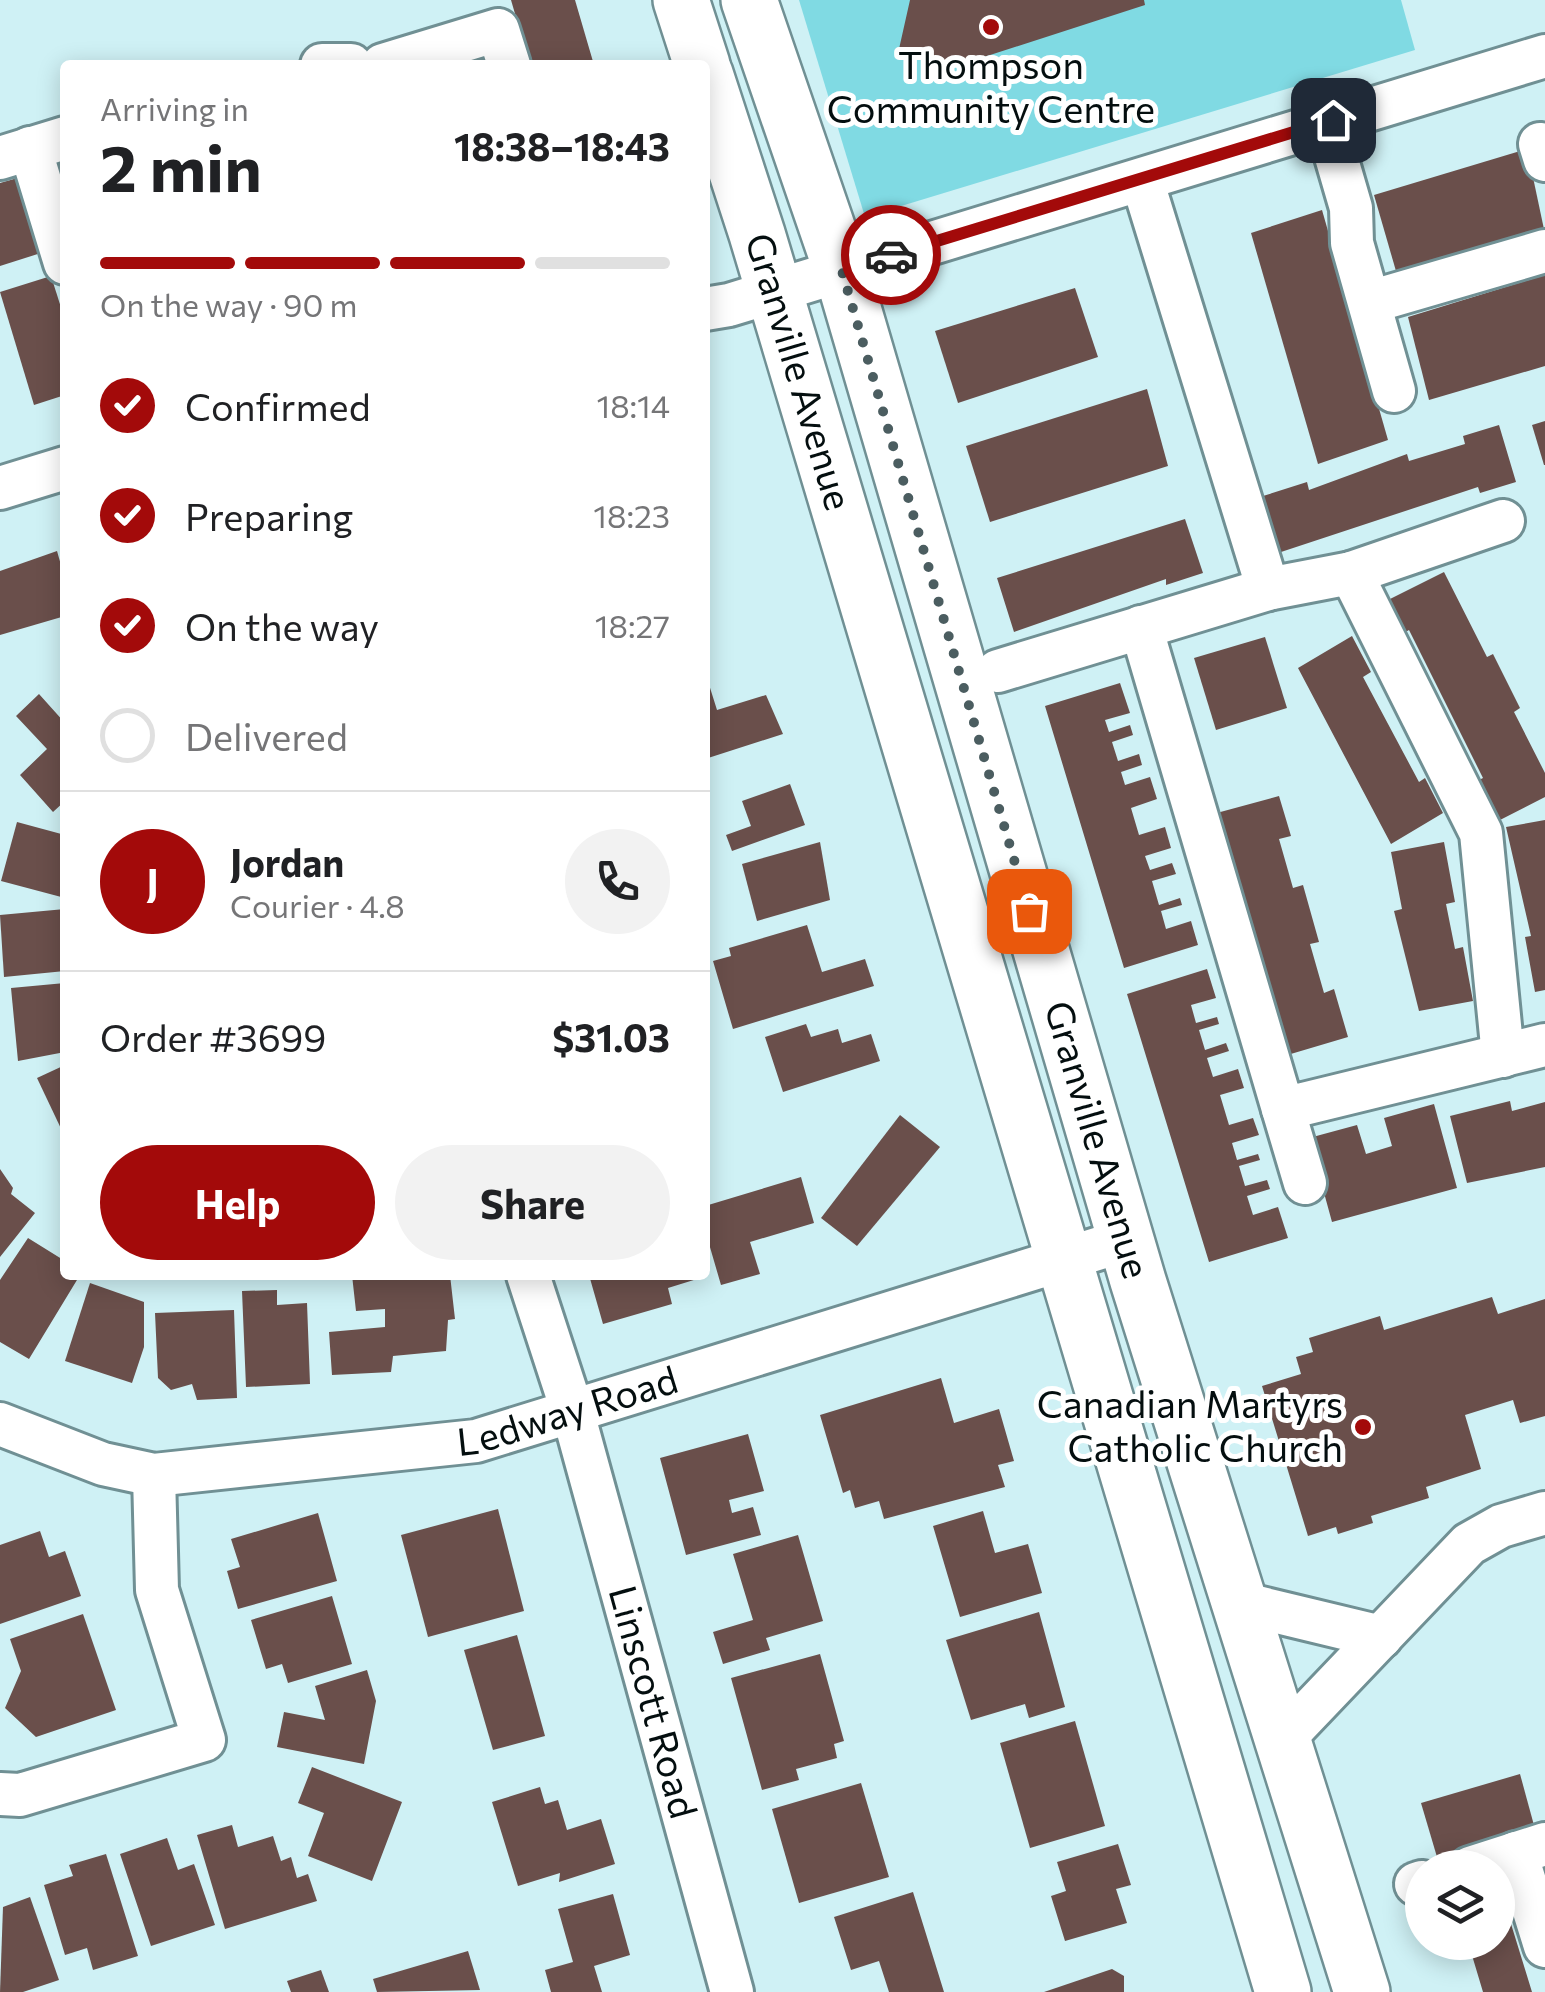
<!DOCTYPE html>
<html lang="en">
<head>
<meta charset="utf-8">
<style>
	:root { --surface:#fff; --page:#f2f2f2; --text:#202124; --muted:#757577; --line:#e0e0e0; --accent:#a30a0a }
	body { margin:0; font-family:Commissioner,sans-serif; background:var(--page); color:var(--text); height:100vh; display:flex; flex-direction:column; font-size:38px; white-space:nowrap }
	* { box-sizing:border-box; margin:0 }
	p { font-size:32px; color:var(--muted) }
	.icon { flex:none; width:55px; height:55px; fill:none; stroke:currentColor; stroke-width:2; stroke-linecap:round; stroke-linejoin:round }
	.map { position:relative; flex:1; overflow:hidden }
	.side { position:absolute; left:60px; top:60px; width:650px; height:1220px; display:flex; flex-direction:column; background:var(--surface); border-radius:10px; box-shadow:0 5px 25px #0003 }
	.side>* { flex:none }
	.controls { position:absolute; left:1405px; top:1850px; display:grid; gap:20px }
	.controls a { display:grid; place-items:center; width:110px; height:110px; border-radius:50%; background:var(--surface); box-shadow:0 5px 25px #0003; font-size:50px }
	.pin { position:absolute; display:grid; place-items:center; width:85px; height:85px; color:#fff; margin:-42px; border-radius:20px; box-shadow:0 5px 15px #0006 }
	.courier { position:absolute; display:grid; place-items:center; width:100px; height:100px; margin:-50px; border:8px solid #a30a0a; border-radius:50%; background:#fff; color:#222; box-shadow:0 2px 12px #0007 }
	.summary em { font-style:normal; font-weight:700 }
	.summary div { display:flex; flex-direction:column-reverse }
	.summary { display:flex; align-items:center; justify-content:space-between; height:170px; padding:0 40px }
	h1 { font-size:65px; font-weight:700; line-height:75px }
	.bar { display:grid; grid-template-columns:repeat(4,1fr); gap:15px 10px; align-content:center; height:120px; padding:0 40px }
	.bar i { height:12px; border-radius:8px; background:var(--line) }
	.bar .active { background:var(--accent) }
	.bar p { grid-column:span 4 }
	.line { display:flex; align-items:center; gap:25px; padding:0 40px; border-top:2px solid var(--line) }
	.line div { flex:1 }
	.round { display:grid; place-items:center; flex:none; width:105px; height:105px; border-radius:52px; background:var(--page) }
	ol { padding:0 40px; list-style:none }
	li { display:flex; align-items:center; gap:30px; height:110px }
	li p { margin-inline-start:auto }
	li .icon { padding:10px; border-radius:50%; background:var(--accent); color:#fff; stroke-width:4 }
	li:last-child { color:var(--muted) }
	li i { width:55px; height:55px; border:5px solid var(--line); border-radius:50% }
	.primary-button { display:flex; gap:20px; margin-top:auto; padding:20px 40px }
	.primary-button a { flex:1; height:115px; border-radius:60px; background:var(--accent); color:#fff; font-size:40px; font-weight:700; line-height:115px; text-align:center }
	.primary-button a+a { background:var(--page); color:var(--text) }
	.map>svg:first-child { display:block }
	.green { fill:#80dae3 }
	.building { fill:#6a4f4b }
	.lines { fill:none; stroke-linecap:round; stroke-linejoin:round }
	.minor-casing { stroke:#709094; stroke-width:48 }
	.major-casing { stroke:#709094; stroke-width:60 }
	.minor { stroke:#fff; stroke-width:42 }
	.major { stroke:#fff; stroke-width:55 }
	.done { stroke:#4b5d60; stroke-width:10; stroke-dasharray:0 18 }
	.route { stroke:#a30a0a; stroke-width:12 }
	.poi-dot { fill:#a30a0a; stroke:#fff; stroke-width:4 }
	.labels { text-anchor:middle; stroke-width:10; stroke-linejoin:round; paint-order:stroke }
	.poi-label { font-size:38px; fill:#040e0f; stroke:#fff }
	.street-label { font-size:38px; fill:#040e0f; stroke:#fff }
</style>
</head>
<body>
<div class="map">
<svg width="1545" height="1992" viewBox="0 0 1545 1992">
	<rect width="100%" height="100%" fill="#cff1f5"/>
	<polygon class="green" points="799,0 1401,0 1415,50 865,217"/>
	<g class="building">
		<polygon points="511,0 575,0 594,65 530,65"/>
		<polygon points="910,0 1144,0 1145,5 925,76 932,55 899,49"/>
		<polygon points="1527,149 1545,234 1398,278 1374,195"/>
		<polygon points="21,177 44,252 0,266 0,183"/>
		<polygon points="1322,210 1388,440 1318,464 1251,233"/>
		<polygon points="1545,275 1545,366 1429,400 1408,317"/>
		<polygon points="51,276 65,320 65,395 34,405 0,292"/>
		<polygon points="1075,288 1098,357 958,403 935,331"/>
		<polygon points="1147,389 1168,466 990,522 966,446"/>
		<polygon points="1545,421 1545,465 1544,465 1532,425"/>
		<polygon points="1499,425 1516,482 1480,493 1478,487 1281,552 1263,496 1307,482 1309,490 1407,454 1409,461 1465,444 1463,436"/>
		<polygon points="1185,519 1203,573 1166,585 1166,579 1014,632 997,578"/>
		<polygon points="57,551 65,579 65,616 0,635 0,571"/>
		<polygon points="1444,572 1487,657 1493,654 1520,708 1514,712 1545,773 1545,797 1500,820 1479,780 1483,778 1409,630 1402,634 1386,601"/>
		<polygon points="1352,636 1371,672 1363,677 1419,782 1425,778 1443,813 1391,844 1298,668"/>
		<polygon points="1265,637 1287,708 1216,730 1194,658"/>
		<polygon points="706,675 717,710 766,695 783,734 705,759"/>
		<polygon points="1120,683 1130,713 1105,720 1109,732 1130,725 1133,735 1112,742 1118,761 1139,754 1142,765 1121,772 1125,785 1150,777 1157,799 1131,808 1139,835 1165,827 1171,848 1145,856 1150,870 1172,863 1176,874 1152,881 1159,905 1180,898 1182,905 1161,911 1166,929 1191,921 1198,945 1124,968 1045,706"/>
		<polygon points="39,694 65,723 65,801 53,812 20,775 47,749 16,716"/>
		<polygon points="790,784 805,825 732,851 726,835 751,826 742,801"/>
		<polygon points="1279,796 1291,836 1279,839 1293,888 1303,885 1319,942 1310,944 1324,993 1334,989 1348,1037 1284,1056 1271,1013 1277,1011 1241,905 1246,904 1231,855 1226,857 1213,814"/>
		<polygon points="1545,820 1545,990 1535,992 1525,937 1531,936 1506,827"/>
		<polygon points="17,822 65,835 65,898 1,881"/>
		<polygon points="820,842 830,900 757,921 742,864"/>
		<polygon points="1444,842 1455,902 1446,904 1455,949 1463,947 1473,1001 1419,1011 1394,911 1402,909 1391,852"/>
		<polygon points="65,909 65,971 4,977 0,915"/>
		<polygon points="807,925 822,972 865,959 874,986 733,1029 713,961 731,956 729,948"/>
		<polygon points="1207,969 1216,998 1191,1005 1196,1023 1217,1017 1219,1024 1199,1030 1205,1050 1226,1043 1229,1051 1207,1058 1213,1077 1238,1069 1244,1088 1220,1095 1229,1125 1253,1118 1259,1135 1232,1143 1237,1160 1258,1154 1260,1160 1239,1166 1245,1186 1267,1180 1270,1189 1247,1196 1253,1215 1278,1207 1288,1238 1209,1262 1127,994"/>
		<polygon points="65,983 65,1052 18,1061 11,988"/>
		<polygon points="806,1024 811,1037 838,1029 842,1043 871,1034 880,1061 783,1092 765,1037"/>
		<polygon points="65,1065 65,1137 37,1078"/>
		<polygon points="1510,1101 1512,1111 1545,1102 1545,1167 1467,1183 1450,1116"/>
		<polygon points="1434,1104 1457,1188 1332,1222 1309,1138 1357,1125 1366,1154 1392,1146 1384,1118"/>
		<polygon points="900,1115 940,1147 857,1246 821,1218"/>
		<polygon points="0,1169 13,1188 11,1194 35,1213 0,1257"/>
		<polygon points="801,1177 814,1223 750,1242 760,1274 721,1285 705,1230 705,1206"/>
		<polygon points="28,1238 65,1261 65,1275 80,1275 29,1359 0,1342 0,1280"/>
		<polygon points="352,1275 450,1275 455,1319 448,1320 446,1351 393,1356 391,1372 332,1375 329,1332 385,1327 385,1309 356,1311"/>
		<polygon points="589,1275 696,1275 697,1279 668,1288 672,1304 603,1324"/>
		<polygon points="90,1283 144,1302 144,1347 132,1383 65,1361"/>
		<polygon points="277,1290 277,1305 307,1303 310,1384 246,1387 242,1291"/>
		<polygon points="1492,1297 1498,1314 1545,1299 1545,1416 1520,1423 1513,1400 1465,1415 1481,1469 1426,1487 1429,1498 1371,1516 1373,1523 1338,1534 1336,1527 1308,1536 1262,1386 1301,1374 1296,1357 1313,1352 1309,1338 1380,1316 1384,1330"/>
		<polygon points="234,1310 237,1398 197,1400 192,1384 171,1390 158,1378 155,1313"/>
		<polygon points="941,1378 954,1423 999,1409 1014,1461 998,1465 1005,1487 884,1519 879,1501 855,1508 850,1490 843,1493 820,1415"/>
		<polygon points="748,1434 764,1491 729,1500 732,1513 753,1507 761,1535 686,1555 660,1458"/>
		<polygon points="498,1509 524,1611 428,1637 401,1535"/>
		<polygon points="983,1511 995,1553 1028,1544 1042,1593 960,1617 933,1526"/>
		<polygon points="318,1513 337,1581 238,1609 227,1571 240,1567 231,1539"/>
		<polygon points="40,1531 49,1557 65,1551 81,1596 0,1624 0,1545"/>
		<polygon points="798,1535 823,1621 766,1638 770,1650 723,1664 713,1632 753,1620 733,1554"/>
		<polygon points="332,1596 352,1664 288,1683 282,1664 266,1669 251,1620"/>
		<polygon points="1039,1612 1065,1707 1029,1718 1025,1704 971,1720 946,1640"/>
		<polygon points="83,1614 116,1710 36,1737 5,1708 21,1671 10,1639"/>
		<polygon points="517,1635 545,1736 493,1750 464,1650"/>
		<polygon points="820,1654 844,1741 834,1744 837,1758 796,1769 799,1780 762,1790 731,1678"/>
		<polygon points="367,1670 376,1701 364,1764 277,1747 284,1712 325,1720 315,1686"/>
		<polygon points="1075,1721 1105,1826 1030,1848 1000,1743"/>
		<polygon points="312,1767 402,1802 372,1881 308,1856 324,1813 298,1803"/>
		<polygon points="1520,1774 1535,1829 1437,1857 1421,1803"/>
		<polygon points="861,1783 889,1877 799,1903 772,1809"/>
		<polygon points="540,1787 545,1804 558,1800 567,1830 601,1819 615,1864 559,1882 560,1873 518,1886 492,1802"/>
		<polygon points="232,1825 238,1847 273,1836 281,1861 291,1857 297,1878 308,1874 317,1901 225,1929 197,1835"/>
		<polygon points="167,1838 178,1870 194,1864 215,1925 151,1946 120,1854"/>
		<polygon points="1118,1844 1131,1885 1116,1889 1127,1923 1065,1941 1051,1896 1066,1891 1057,1862"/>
		<polygon points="106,1854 138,1956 93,1970 87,1948 65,1955 44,1885 73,1876 69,1865"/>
		<polygon points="913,1892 944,1992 889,1992 879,1961 851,1970 834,1917"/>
		<polygon points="613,1894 630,1955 594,1966 602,1992 551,1992 545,1970 573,1962 558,1909"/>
		<polygon points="30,1897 59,1980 23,1992 0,1992 3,1907"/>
		<polygon points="1503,1898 1532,1992 1483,1992 1468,1942 1498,1942 1498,1899"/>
		<polygon points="468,1951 480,1990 377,1992 373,1979"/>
		<polygon points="1112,1969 1124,1976 1124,1992 1044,1992"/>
		<polygon points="321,1970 329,1992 291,1992 287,1981"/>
	</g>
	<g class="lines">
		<defs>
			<g id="minor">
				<polyline points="322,65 351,65"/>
				<polyline points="383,65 498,30 509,65"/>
				<polyline points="1326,122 1351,208 1352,243 1394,391"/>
				<polyline points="1540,144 1545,160"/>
				<polyline points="30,148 65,263"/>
				<polyline points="0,158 65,138"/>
				<polyline points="1142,180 1268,589"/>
				<polyline points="1370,302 1545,251"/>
				<polyline points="705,309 729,305 1545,56"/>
				<polyline points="0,488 65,468"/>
				<polyline points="1351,573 1481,833 1503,1056"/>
				<polyline points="1141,627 1283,1109 1545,1045"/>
				<polyline points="998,671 1268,589 1351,573 1503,521"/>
				<polyline points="1283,1109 1305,1183"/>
				<path id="s1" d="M528,1275L573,1413L732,1992"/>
				<path id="s2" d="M0,1424L103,1464L154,1475L476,1441L1126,1240"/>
				<polyline points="1240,1603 1381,1637"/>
				<polyline points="1284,1738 1469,1544 1501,1526 1545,1513"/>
				<polyline points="0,1794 20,1795 204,1740 157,1590 154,1475"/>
				<polyline points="1516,1853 1545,1946"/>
				<polyline points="1470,1868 1545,1844"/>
				<polyline points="1416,1884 1422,1882"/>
			</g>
			<g id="major">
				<polyline points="681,0 702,65"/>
				<path id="s3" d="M749,0L842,271L1138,1281L1362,1992"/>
				<path id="s4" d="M705,74L757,234L1283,1992"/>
			</g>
		</defs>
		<use href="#minor" class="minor-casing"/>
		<use href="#major" class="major-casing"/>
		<use href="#minor" class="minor"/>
		<use href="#major" class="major"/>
	</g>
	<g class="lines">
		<polyline class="done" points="891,255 842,271 1029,911"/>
		<polyline class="route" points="891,255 1333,120"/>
	</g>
	<g class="poi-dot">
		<circle cx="991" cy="27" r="10"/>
		<circle cx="1363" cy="1427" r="10"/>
	</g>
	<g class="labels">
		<g class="poi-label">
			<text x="991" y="79">Thompson<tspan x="991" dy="44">Community Centre</tspan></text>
			<text x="1343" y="1418" text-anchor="end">Canadian Martyrs<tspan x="1343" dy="44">Catholic Church</tspan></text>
		</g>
		<g class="street-label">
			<text dy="13" stroke="none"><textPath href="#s4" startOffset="312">Granville Avenue</textPath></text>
			<text dy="13" stroke="none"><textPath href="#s3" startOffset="1192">Granville Avenue</textPath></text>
			<text dy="13" stroke="none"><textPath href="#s2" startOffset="582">Ledway Road</textPath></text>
			<text dy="13" stroke="none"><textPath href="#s1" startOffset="445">Linscott Road</textPath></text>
		</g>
	</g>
</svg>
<div class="controls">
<a><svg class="icon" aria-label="layers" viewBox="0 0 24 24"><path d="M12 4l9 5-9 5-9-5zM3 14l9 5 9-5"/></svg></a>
</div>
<div class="pin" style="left:1029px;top:911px;background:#ea580c"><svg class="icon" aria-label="bag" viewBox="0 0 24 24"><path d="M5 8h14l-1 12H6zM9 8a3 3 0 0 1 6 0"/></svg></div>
<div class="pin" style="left:1333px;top:120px;background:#1f2937"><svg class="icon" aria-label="home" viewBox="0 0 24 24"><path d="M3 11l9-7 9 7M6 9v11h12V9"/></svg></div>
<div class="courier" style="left:891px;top:255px"><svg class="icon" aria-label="car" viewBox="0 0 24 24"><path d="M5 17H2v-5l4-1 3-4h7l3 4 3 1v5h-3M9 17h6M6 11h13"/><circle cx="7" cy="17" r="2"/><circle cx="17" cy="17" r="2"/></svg></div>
<section class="side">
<div class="summary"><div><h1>2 min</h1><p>Arriving in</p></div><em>18:38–18:43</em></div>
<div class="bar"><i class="active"></i><i class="active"></i><i class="active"></i><i></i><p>On the way · 90 m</p></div>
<ol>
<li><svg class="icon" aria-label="check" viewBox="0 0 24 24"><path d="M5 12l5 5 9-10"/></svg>Confirmed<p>18:14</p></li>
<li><svg class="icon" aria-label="check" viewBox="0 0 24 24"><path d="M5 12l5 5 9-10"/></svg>Preparing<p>18:23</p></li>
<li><svg class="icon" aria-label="check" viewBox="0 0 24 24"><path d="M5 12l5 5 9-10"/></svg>On the way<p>18:27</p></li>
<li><i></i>Delivered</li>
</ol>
<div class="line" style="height:180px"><b class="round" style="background:var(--accent);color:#fff">J</b><div><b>Jordan</b><p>Courier · 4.8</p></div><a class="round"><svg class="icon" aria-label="phone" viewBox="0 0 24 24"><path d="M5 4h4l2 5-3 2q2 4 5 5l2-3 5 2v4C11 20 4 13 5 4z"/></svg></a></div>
<div class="line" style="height:130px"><div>Order #3699</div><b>$31.03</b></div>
<div class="primary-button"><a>Help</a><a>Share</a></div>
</section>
</div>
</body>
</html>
